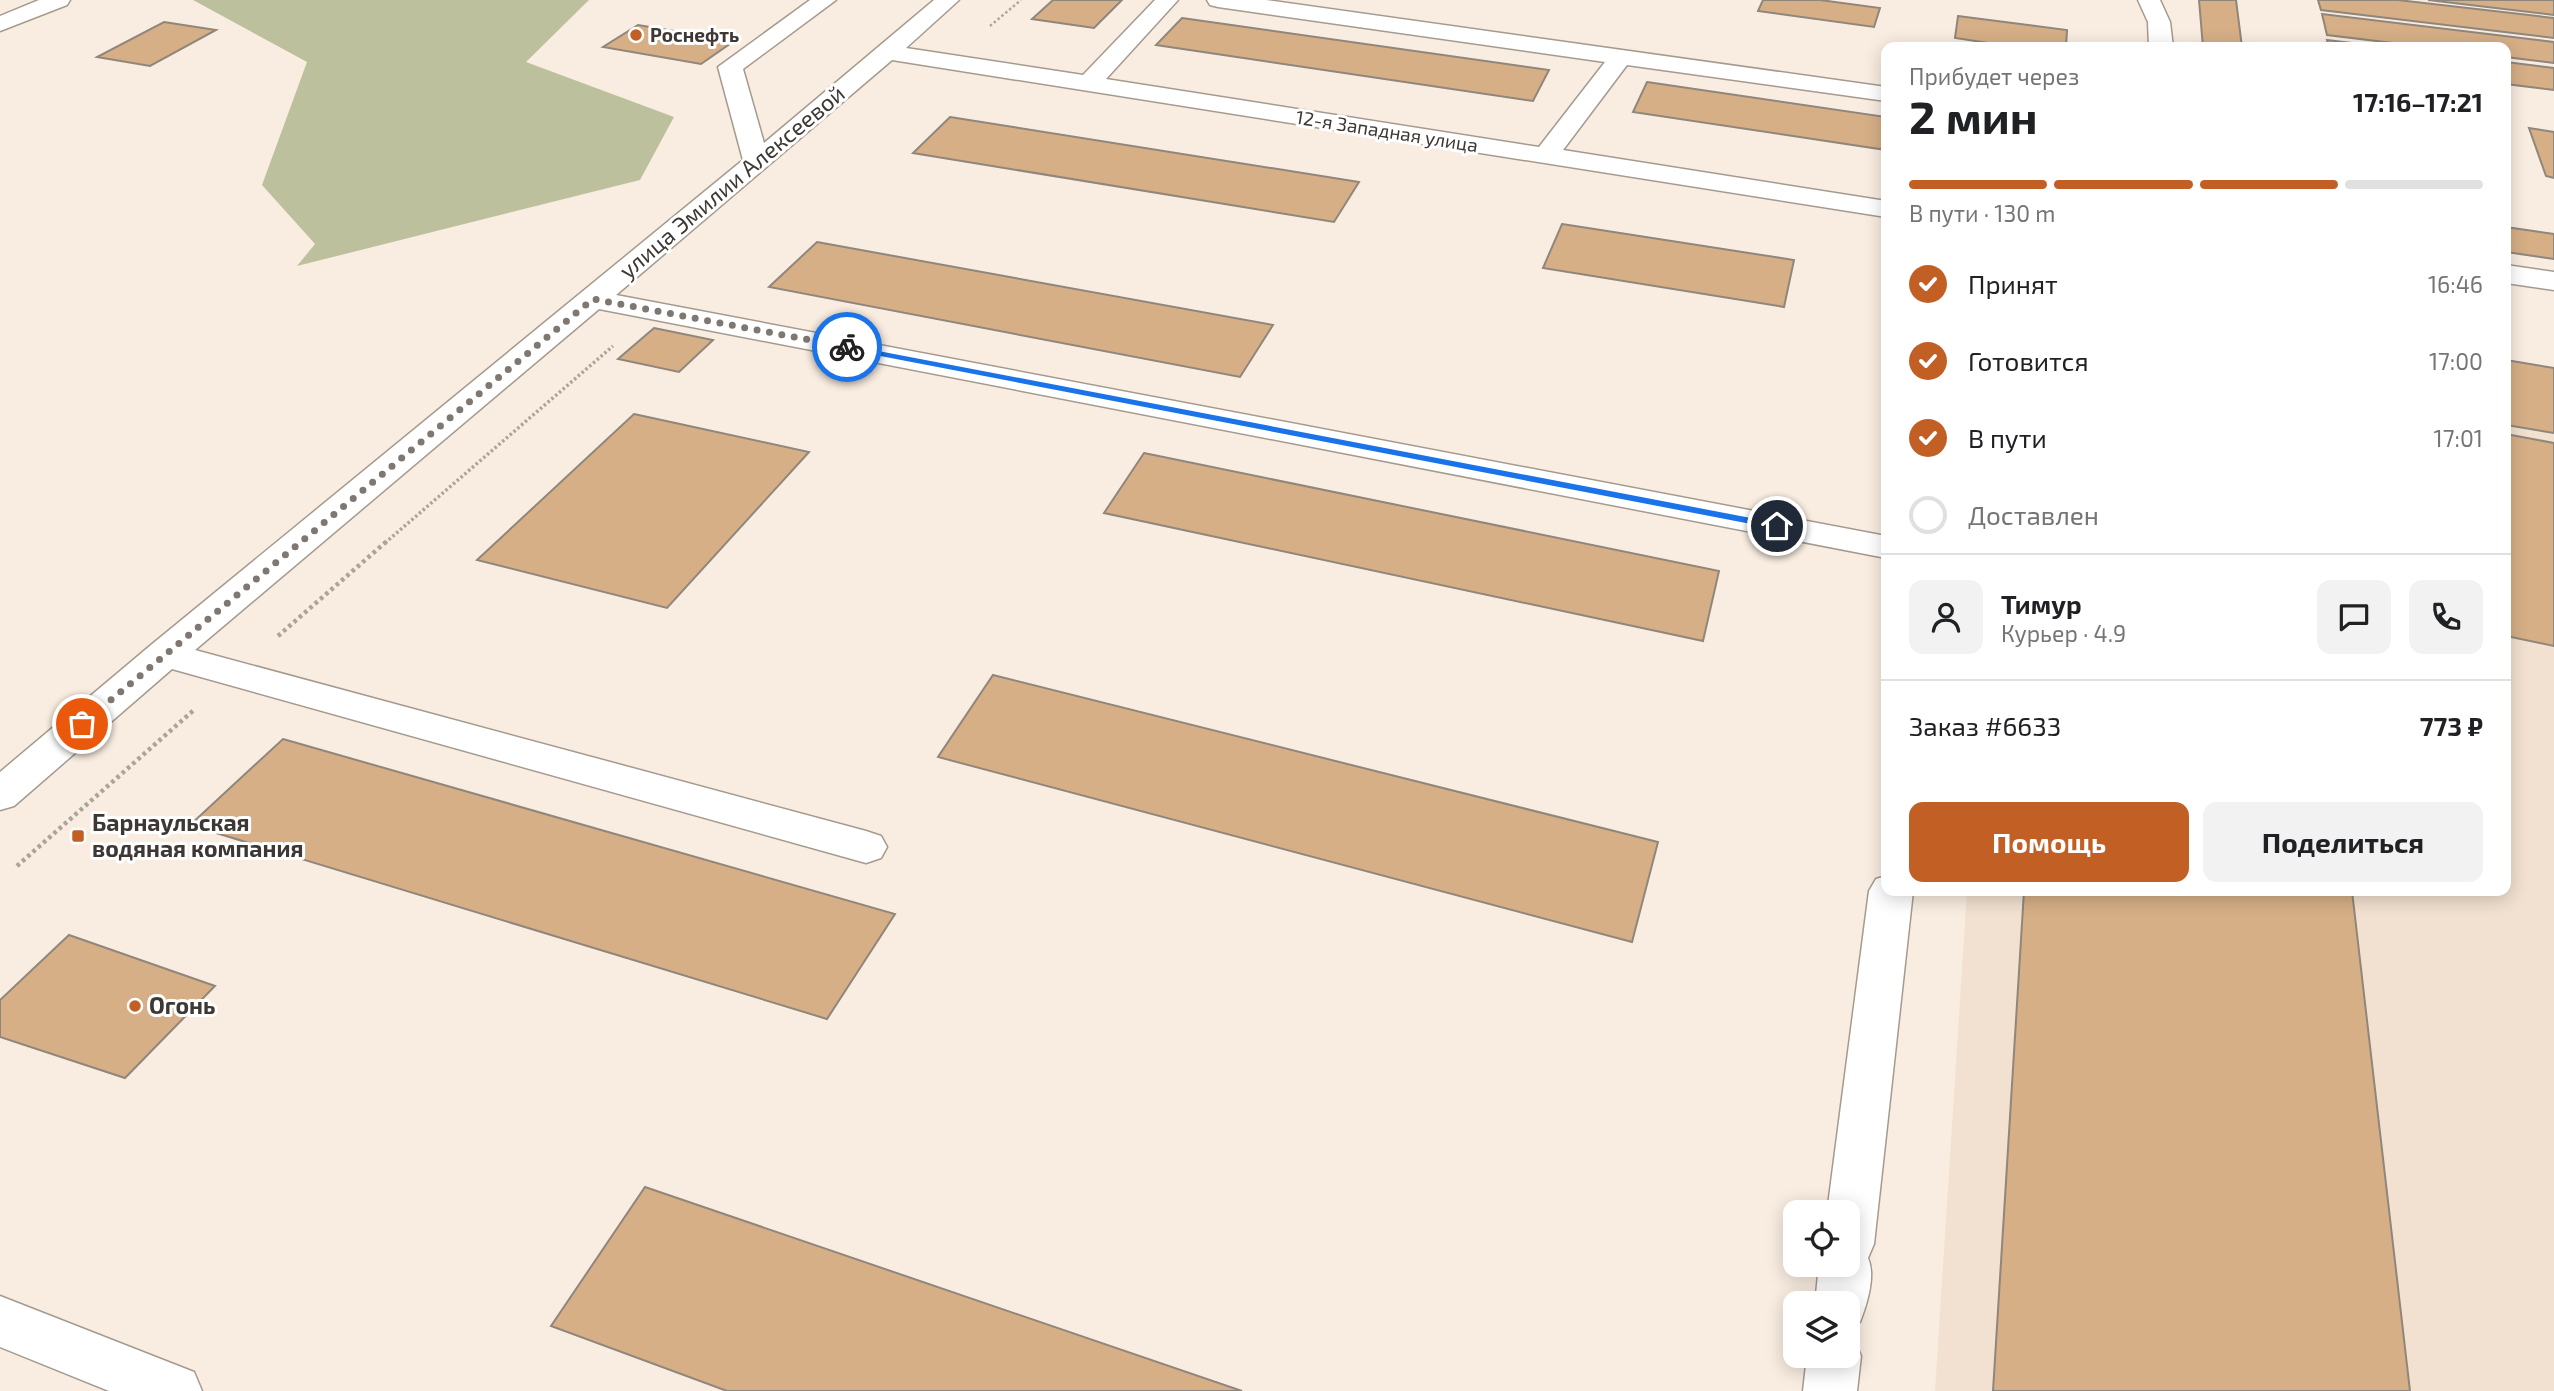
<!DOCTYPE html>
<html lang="ru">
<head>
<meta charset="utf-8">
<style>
	:root { --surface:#fff; --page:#f2f2f2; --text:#202124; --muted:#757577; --line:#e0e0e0; --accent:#c25f24 }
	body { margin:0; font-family:"Exo 2",sans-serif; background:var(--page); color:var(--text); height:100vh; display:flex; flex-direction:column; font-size:26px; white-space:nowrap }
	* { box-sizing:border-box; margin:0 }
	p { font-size:23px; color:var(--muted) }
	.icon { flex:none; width:38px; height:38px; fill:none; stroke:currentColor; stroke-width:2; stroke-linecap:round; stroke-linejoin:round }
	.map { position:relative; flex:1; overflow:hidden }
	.drawer { position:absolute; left:1881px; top:42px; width:630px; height:854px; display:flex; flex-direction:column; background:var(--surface); border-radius:14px; box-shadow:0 4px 18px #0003 }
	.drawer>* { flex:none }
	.buttons { position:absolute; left:1783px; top:1200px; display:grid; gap:14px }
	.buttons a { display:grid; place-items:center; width:77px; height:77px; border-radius:14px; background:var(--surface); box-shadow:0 4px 18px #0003; font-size:35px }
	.pin { position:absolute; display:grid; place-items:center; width:60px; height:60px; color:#fff; margin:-30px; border:4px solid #fff; border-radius:50%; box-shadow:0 2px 7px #0007 }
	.courier { position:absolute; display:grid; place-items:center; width:70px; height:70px; margin:-35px; border:5px solid #1a73e8; border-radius:50%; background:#fff; color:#222; box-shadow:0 2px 9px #0007 }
	.summary em { font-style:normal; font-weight:700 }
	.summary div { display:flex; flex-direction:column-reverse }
	.summary { display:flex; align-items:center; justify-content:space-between; height:119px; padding:0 28px }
	h1 { font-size:46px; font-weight:700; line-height:52px }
	.bar { display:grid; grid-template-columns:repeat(4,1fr); gap:10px 7px; align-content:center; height:84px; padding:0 28px }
	.bar i { height:9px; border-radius:5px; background:var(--line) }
	.bar .selected { background:var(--accent) }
	.bar p { grid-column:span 4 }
	.line { display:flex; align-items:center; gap:18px; padding:0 28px; border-top:2px solid var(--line) }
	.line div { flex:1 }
	.round { display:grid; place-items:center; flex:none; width:74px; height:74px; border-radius:14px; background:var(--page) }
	ol { padding:0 28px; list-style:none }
	li { display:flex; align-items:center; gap:21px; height:77px }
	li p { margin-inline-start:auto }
	li .icon { padding:7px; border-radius:50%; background:var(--accent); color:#fff; stroke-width:4 }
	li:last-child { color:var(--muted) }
	li i { width:38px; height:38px; border:4px solid var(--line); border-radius:50% }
	.action { display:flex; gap:14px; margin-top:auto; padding:14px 28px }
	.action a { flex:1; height:80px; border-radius:14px; background:var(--accent); color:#fff; font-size:28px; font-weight:700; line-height:80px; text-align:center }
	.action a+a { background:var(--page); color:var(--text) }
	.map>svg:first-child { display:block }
	.built { fill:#f2e1d0 }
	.green { fill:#bcc09c }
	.building { fill:#d6af87; stroke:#90867b; stroke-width:2 }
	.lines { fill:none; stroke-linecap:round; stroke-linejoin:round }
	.minor-casing { stroke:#a59a8e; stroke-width:3 }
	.path-far2 { stroke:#aca39a; stroke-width:2.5; stroke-dasharray:2.5 2.5; stroke-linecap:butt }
	.path-far1 { stroke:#aca39a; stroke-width:3.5; stroke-dasharray:2.5 2.5; stroke-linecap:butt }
	.path { stroke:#aca39a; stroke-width:4.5; stroke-dasharray:3.5 3.5; stroke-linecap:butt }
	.minor { fill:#fff; fill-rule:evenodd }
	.route { fill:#1a73e8 }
	.done { stroke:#7f7771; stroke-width:7; stroke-dasharray:0 12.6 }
	.poi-dot { fill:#c25f24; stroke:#fff; stroke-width:2.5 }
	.labels { text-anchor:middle; stroke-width:6; stroke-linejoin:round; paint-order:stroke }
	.far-poi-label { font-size:19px; font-weight:bold; fill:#3d3834; stroke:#fff; text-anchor:start }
	.far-street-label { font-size:19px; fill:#3d3834; stroke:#fff }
	.street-label { font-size:23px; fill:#3d3834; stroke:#fff }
	.poi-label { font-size:23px; font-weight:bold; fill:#3d3834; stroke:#fff; text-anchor:start }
</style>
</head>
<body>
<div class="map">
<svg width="2554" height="1391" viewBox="0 0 2554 1391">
	<rect width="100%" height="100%" fill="#f9ede1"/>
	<polygon class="built" points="2506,373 2554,381 2554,1391 1935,1391 1967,891 2506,891"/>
	<polygon class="green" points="193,0 589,0 526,62 674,117 640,180 297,266 315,244 262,185 307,62"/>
	<g class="building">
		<polygon points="1053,0 1122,0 1094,28 1032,19"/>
		<polygon points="1763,0 1820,0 1880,8 1874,27 1758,11"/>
		<polygon points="2199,0 2236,0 2242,47 2203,47"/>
		<polygon points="2318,0 2398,0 2554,18 2554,38 2321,10"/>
		<polygon points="2428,0 2554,0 2554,15"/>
		<polygon points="2322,14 2554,42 2554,63 2506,57 2506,47 2426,47 2327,35"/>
		<polygon points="1958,16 2067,30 2066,47 2015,47 1955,38"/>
		<polygon points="1182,18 1549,70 1533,101 1156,45"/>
		<polygon points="164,22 216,30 150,66 97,57"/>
		<polygon points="638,25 734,41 701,64 603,47"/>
		<polygon points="2327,40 2385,47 2329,47"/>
		<polygon points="2506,62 2554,68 2554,90 2506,84"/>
		<polygon points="1647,82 1886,117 1886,150 1633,112"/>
		<polygon points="950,117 1359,182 1334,222 913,153"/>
		<polygon points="2529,128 2554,132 2554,178 2546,176"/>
		<polygon points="1562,224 1794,260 1784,307 1543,268"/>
		<polygon points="2506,227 2554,234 2554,259 2506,252"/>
		<polygon points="817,242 1273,325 1240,377 769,287"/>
		<polygon points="654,328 713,340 679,372 618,359"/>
		<polygon points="2506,360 2554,368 2554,433 2506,425"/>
		<polygon points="634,414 809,452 667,608 477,560"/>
		<polygon points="2506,434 2554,443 2554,646 2506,636"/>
		<polygon points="1144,453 1719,571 1703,641 1104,513"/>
		<polygon points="993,675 1658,842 1632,942 938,757"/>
		<polygon points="283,739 895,914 827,1019 190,825"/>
		<polygon points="2024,891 2352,891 2410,1391 1993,1391"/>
		<polygon points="69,935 215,986 125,1078 0,1037 0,1000"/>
		<polygon points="645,1187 1242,1391 727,1391 551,1326"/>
	</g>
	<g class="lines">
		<defs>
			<g id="minor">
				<polygon points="39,0 70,0 67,5 0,31 0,16"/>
				<polygon points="810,0 836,0 743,69 764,143 934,0 959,0 906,48 1083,75 1155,0 1178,0 1106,79 1539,147 1605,62 1218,7 1210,5 1207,0 1266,0 1886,87 1886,101 1627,65 1563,150 1886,201 1886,217 892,60 616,295 1886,536 1886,558 599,309 195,650 866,831 881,836 887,847 881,858 866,863 172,669 14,806 0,810 0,772 151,645 743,160 718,67"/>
				<polygon points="2138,0 2160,0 2170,22 2173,47 2149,47 2148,22"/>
				<polygon points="2506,265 2554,272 2554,290 2506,283"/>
				<path d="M1886,876V891H1913L1874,1244L1868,1258C1876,1276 1867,1304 1860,1322L1848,1326V1304H1815L1819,1265H1848V1213H1827L1869,891L1876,879Z"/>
				<polygon points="0,1296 194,1372 202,1391 109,1391 0,1347"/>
				<polygon points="1848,1335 1853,1337 1861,1356 1857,1391 1803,1391 1807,1356 1848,1356"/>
			</g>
		</defs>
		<use href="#minor" class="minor-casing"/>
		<polyline class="path-far2" points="990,26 1021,0"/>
		<polyline class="path-far1" points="385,543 613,346"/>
		<g class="path">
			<polyline points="278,636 387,541"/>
			<polyline points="17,866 195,709"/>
		</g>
		<use href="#minor" class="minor"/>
	</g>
	<polygon class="route" points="847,345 1777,523 1782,526 1777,529 844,349 842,347"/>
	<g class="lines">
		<polyline class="done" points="82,724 593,299 847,347"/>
	</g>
	<g class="poi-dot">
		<circle cx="636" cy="35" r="7"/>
		<rect x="71" y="829" width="14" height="14" rx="3.5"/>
		<circle cx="135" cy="1006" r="7"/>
	</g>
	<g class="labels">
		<g class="far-poi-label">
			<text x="650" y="42">Роснефть</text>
		</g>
		<g class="far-street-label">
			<text transform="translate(1387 131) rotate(9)" y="7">12-я Западная улица</text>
		</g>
		<g class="street-label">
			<text transform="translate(732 182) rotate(-40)" y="8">улица Эмилии Алексеевой</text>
		</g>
		<g class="poi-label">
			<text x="92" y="831">Барнаульская<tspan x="92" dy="26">водяная компания</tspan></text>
			<text x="149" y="1014">Огонь</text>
		</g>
	</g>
</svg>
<div class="buttons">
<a><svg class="icon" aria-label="locate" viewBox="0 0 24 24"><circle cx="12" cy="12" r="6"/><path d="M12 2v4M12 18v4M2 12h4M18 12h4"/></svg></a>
<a><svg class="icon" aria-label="layers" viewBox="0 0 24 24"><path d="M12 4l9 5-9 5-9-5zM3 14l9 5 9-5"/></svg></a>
</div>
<div class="pin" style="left:82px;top:724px;background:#ea580c"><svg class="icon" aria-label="bag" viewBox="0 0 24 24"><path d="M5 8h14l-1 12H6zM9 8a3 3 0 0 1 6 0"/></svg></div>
<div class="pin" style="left:1777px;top:526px;background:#1f2937"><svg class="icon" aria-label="home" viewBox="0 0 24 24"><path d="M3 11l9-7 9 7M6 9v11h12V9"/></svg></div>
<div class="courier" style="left:847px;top:347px"><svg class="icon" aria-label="bike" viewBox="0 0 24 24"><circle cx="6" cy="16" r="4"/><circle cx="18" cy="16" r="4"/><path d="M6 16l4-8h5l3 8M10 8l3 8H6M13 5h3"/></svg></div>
<section class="drawer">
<div class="summary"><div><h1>2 мин</h1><p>Прибудет через</p></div><em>17:16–17:21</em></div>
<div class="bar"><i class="selected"></i><i class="selected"></i><i class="selected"></i><i></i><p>В пути · 130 m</p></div>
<ol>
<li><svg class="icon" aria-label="check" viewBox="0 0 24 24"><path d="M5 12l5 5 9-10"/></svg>Принят<p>16:46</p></li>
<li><svg class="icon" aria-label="check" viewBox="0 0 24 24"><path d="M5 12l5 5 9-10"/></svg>Готовится<p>17:00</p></li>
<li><svg class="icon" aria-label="check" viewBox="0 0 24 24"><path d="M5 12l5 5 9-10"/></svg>В пути<p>17:01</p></li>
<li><i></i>Доставлен</li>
</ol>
<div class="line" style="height:126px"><a class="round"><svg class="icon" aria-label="person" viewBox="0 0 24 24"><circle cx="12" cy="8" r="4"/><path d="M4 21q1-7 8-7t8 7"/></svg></a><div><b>Тимур</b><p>Курьер · 4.9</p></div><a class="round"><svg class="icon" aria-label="chat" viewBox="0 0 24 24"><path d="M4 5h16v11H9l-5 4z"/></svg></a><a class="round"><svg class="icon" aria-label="phone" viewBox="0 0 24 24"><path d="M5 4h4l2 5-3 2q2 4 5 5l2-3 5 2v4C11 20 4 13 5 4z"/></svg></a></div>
<div class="line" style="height:91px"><div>Заказ #6633</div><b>773 ₽</b></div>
<div class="action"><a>Помощь</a><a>Поделиться</a></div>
</section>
</div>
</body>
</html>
